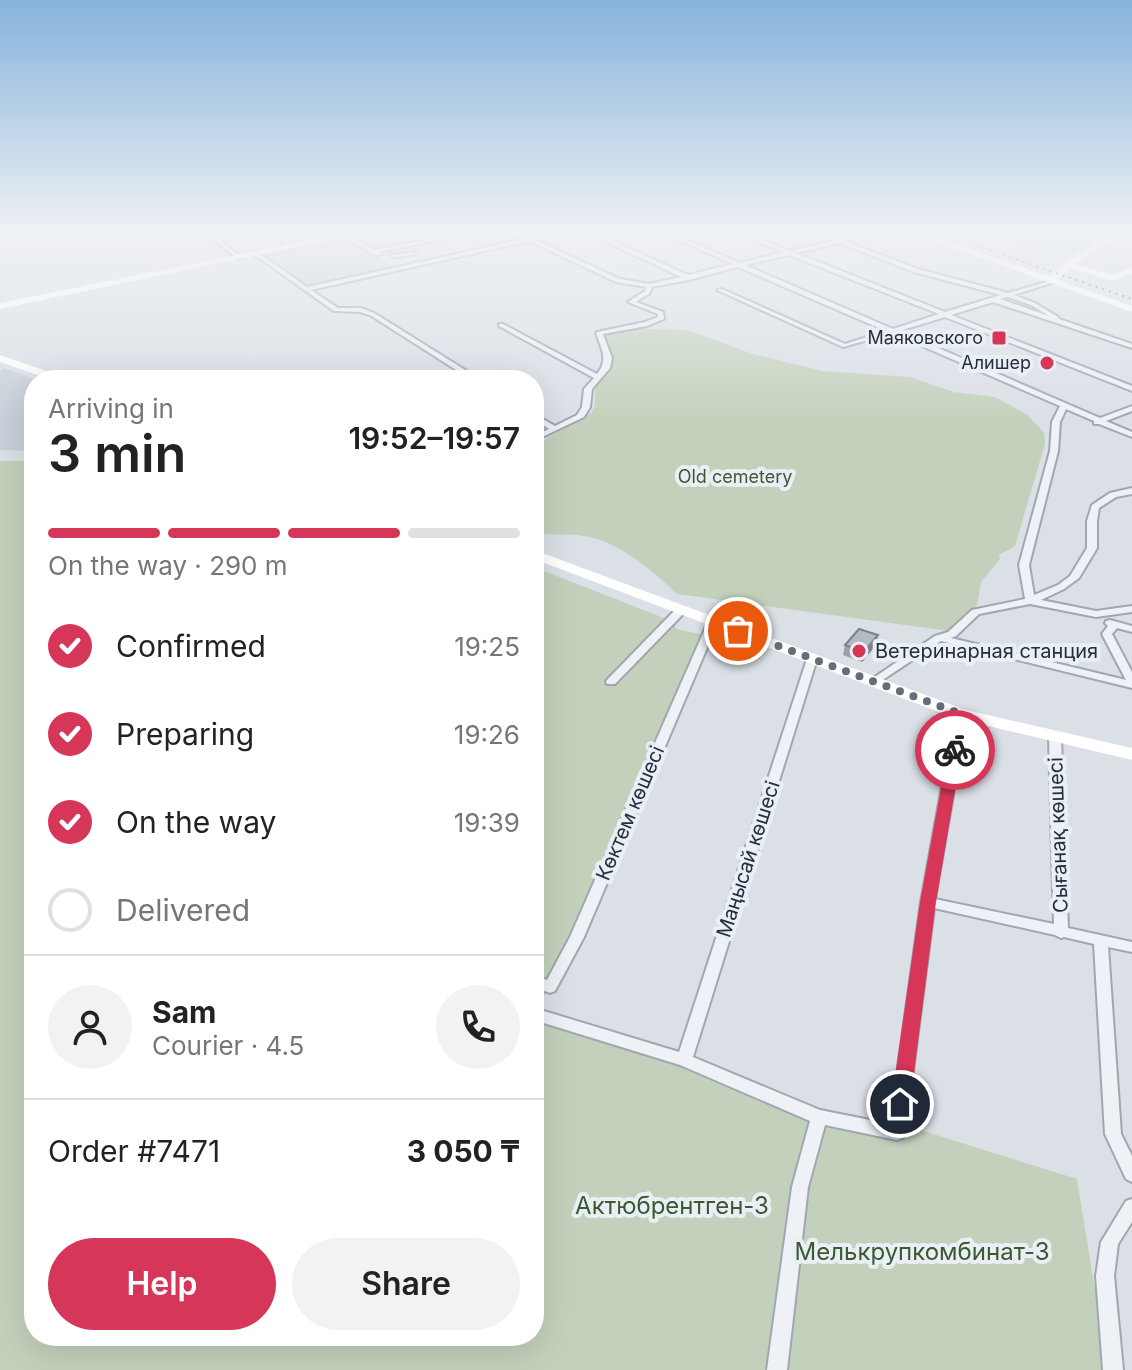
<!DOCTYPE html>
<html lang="en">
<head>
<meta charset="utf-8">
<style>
	:root { --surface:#fff; --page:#f2f2f2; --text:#222; --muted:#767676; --line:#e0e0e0; --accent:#d63658 }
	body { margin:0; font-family:Inter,sans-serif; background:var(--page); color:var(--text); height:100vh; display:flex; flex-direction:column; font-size:30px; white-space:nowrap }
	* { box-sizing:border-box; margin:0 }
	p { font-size:26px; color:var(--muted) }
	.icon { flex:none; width:44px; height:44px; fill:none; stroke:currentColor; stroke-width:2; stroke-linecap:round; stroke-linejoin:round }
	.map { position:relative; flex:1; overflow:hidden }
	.side { position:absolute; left:24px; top:370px; width:520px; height:976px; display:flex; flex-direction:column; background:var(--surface); border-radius:32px; box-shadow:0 8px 32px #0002 }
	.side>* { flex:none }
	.pin { position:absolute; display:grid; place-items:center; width:68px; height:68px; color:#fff; margin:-34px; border:4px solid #fff; border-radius:50%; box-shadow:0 2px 8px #0007 }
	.courier { position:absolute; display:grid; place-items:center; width:80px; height:80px; margin:-40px; border:6px solid #d63658; border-radius:50%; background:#fff; color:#222; box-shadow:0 2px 10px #0007 }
	.overview em { font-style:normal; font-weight:600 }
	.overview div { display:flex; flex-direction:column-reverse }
	.overview { display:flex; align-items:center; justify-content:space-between; height:136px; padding:0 24px }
	h1 { font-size:52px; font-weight:600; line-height:60px }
	.bar { display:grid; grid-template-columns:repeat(4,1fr); gap:12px 8px; align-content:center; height:96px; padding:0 24px }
	.bar i { height:10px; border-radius:6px; background:var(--line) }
	.bar .active { background:var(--accent) }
	.bar p { grid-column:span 4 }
	.line { display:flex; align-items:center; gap:20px; padding:0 24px; border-top:2px solid var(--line) }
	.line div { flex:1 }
	.round { display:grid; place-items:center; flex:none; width:84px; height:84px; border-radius:42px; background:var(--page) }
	ol { padding:0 24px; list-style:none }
	li { display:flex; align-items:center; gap:24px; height:88px }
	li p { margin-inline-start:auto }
	li .icon { padding:8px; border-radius:50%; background:var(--accent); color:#fff; stroke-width:4 }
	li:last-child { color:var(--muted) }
	li i { width:44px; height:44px; border:4px solid var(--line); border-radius:50% }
	.primary-button { display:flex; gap:16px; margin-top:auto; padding:16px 24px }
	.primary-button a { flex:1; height:92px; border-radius:48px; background:var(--accent); color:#fff; font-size:32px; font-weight:600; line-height:92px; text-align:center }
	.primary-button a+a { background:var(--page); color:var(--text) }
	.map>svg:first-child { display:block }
	.built { fill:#c9d0d9 }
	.green { fill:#c3d1bc }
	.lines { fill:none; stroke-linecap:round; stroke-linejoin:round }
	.street-casing { stroke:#a0a7b1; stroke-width:4 }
	.street { fill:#eef1f5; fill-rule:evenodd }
	.secondary { fill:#fff; fill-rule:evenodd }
	.rail { stroke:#748191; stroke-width:2; stroke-dasharray:2 5; stroke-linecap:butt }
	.wall { fill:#99a0a9 }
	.shaded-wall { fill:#7d8289 }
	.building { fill:#b2bac4; stroke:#7d8289; stroke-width:2 }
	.route { fill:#d63658 }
	.done { stroke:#646d79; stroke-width:8; stroke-dasharray:0 14.4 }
	.poi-dot { fill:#d63658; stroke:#eaeff5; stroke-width:3 }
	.labels { text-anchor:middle; stroke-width:8; stroke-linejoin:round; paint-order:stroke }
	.far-poi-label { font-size:18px; fill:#242f3e; stroke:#eaeff5; text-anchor:end }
	.far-park-label { font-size:18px; fill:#3b5a31; stroke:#eaeff5 }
	.poi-label { font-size:20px; fill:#242f3e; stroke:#eaeff5; text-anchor:start }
	.street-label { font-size:20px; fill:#242f3e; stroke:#eaeff5 }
	.near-park-label { font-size:24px; fill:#3b5a31; stroke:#eaeff5 }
</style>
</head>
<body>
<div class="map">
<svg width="1132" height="1370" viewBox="0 0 1132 1370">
	<rect width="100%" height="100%" fill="#dbe0e7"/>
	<g class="built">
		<polygon points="343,238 397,268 310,287 259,254"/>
		<polygon points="4,368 36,380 34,451 0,450 0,371"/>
	</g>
	<g class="green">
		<polygon points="1040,230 1086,230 1108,235 1072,254 1017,241"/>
		<path d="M645,329L688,330L753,354L823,371L910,377L954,392L995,397L1028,415L1044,433L1045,444L1015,546L999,555L1000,559L981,582L977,605L949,631L677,594C649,567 616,539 577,535C562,533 548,537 534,531V446L591,413L595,406V384L609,373L613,364L604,337L615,330Z"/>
		<polygon points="0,461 34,461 34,1336 534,1336 534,1014 684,1060 819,1117 901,1124 1077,1179 1108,1370 0,1370"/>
		<polygon points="534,567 674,622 676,629 713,637 572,963 534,1008"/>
	</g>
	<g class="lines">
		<defs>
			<g id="street">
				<polygon points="199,230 206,230 242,257 237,258"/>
				<polygon points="267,230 274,230 296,246 291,247"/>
				<polygon points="334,230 341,230 375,250 472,230 484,230 380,252 381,254 378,256 371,253"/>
				<path d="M506,230C516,230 524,237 533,237C547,236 560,230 575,230L535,240L620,279L649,284L681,277L581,230H589L688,275L733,264L656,230H664L740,263L784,252L730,230H738L790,251L833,241L808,230C820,230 830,239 841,239C856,239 872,230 889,230L845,241L918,269L1008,293L1054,280V282L1014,295L1035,303L1058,317L1059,319L1132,344V348L993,302L951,315L1132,386V391L945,317L899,331L1100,418L1132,406V411L1106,421L1132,432V437L1099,424H1094V421L1066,409L1060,422L1058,451L1029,565L1034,595L1058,585L1070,576L1087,548V521L1092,505L1110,493L1132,488V494L1116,497L1099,508L1097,521V548L1079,578L1064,589L1041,600L1096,611L1132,606V612L1096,617L1030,604L979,614L956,636L951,638L1126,680L1102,634L1108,626L1105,623L1106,621L1110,620L1132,626V632L1117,628L1112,634L1132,672V688L941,641L878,683H870L869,681L935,636L948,632L972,610L1025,599L1019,565L1050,451L1052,422L1060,406L892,333L843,347L717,290L722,289L845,344L886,331L738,267L689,280L652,287L650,293L636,302L663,312L664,319L647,326L603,334L612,358L610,368L592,389L590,407L584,417L534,441V436L549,429L534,419V414L555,426L577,415L582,407L584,389L594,378L499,326V324H503L597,374C609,360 601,348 596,333L597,332L645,322L658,317V314L628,302L645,291L646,287L616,282L529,241L311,290L338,308H361L374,313L481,380H472L370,315L360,312L334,311L252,253L257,252L307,287L524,239ZM839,243L914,272L1001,295L945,312L796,253ZM789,255L939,314L893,329L745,265ZM1008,297L1031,305L1049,316L1000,299Z"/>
				<polygon points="415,252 415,254 413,255 394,257 391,255"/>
				<polygon points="681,607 686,610 685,612 615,684 607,684 606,682 607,680 677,608"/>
				<polygon points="713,619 718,622 584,937 555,991 550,993 534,987 534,975 547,980 570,937 708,622"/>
				<polygon points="812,656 817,659 693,1057 820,1110 890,1124 921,902 955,714 961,710 967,714 935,899 1054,924 1049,738 1055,734 1059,735 1061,738 1068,928 1132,942 1132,952 1108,947 1121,1134 1132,1156 1132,1182 1126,1179 1105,1134 1094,944 1064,937 1061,938 1055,935 934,908 905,1133 903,1138 897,1140 825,1125 808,1187 787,1370 767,1370 792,1187 810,1121 680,1065 534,1020 534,1008 679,1052 807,659"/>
				<polygon points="1132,1199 1132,1222 1118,1244 1114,1276 1123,1370 1103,1370 1096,1276 1101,1242 1126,1201"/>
			</g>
		</defs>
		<use href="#street" class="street-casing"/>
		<use href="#street" class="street"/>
		<g class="secondary">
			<polygon points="359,230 376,230 0,309 0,303"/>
			<polygon points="902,230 914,230 1050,277 1064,263 1122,230 1132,230 1074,264 1112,275 1132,267 1132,273 1113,281 1069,268 1058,280 1132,306 1132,312"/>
			<polygon points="0,355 66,378 67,380 52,380 0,362"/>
			<polygon points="534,550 966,710 1132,748 1132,760 955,718 534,559"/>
		</g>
		<polyline class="rail" points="930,230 1132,299"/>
	</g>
	<polygon class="wall" points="845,645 876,645 862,662 843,655"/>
	<polygon class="shaded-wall" points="878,635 876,645 862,662 864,652"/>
	<polygon class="building" points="859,629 878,635 864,652 845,645"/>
	<linearGradient id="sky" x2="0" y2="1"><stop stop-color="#86b3dc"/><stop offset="0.55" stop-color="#eff1f4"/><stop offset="1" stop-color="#eff1f4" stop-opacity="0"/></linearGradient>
	<rect width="1132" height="422" fill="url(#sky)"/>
	<polygon class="route" points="955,746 962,750 936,902 910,1104 907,1110 900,1112 894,1110 891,1104 920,902 948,750"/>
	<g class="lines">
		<polyline class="done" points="738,631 961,714 955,750"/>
	</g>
	<g class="poi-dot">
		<rect x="991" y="330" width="16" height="16" rx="4"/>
		<circle cx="1047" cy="363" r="8"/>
		<circle cx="859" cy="651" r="8"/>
	</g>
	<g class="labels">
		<g class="far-poi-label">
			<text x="983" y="344">Маяковского</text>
			<text x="1031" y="369">Алишер</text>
		</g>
		<g class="far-park-label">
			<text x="735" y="483">Old cemetery</text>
		</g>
		<g class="poi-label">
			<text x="875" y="658">Ветеринарная станция</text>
		</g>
		<g class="street-label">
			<text transform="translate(630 813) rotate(-67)" y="7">Көктем көшесі</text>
			<text transform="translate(1058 835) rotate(-92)" y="7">Сығанақ көшесі</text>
			<text transform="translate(748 859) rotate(-72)" y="7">Маңысай көшесі</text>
		</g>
		<g class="near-park-label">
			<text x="672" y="1214">Актюбрентген-3</text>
			<text x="922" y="1260">Мелькрупкомбинат-3</text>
		</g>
	</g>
</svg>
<div class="pin" style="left:738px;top:631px;background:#ea580c"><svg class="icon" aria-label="bag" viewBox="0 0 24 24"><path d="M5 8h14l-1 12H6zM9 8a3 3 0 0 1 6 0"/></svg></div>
<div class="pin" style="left:900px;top:1104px;background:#1f2937"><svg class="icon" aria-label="home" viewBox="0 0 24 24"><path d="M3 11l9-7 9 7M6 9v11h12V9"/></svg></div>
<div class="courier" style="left:955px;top:750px"><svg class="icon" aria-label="bike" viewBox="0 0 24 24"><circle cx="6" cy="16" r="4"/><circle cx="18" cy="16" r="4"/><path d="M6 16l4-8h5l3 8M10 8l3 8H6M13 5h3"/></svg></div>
<section class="side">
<div class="overview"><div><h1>3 min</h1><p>Arriving in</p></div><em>19:52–19:57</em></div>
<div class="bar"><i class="active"></i><i class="active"></i><i class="active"></i><i></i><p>On the way · 290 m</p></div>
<ol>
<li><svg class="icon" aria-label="check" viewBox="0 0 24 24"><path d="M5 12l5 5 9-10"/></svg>Confirmed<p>19:25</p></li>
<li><svg class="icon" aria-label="check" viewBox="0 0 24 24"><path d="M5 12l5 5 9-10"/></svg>Preparing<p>19:26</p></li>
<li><svg class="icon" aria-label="check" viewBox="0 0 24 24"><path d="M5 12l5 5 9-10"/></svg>On the way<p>19:39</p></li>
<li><i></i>Delivered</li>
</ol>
<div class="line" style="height:144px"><a class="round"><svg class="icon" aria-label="person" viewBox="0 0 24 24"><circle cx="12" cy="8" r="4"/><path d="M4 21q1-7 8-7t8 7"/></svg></a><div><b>Sam</b><p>Courier · 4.5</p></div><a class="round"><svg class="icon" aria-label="phone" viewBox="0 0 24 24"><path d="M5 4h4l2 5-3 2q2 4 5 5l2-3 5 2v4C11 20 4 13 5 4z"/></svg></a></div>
<div class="line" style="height:104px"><div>Order #7471</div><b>3 050 ₸</b></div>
<div class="primary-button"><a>Help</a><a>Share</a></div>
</section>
</div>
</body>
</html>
